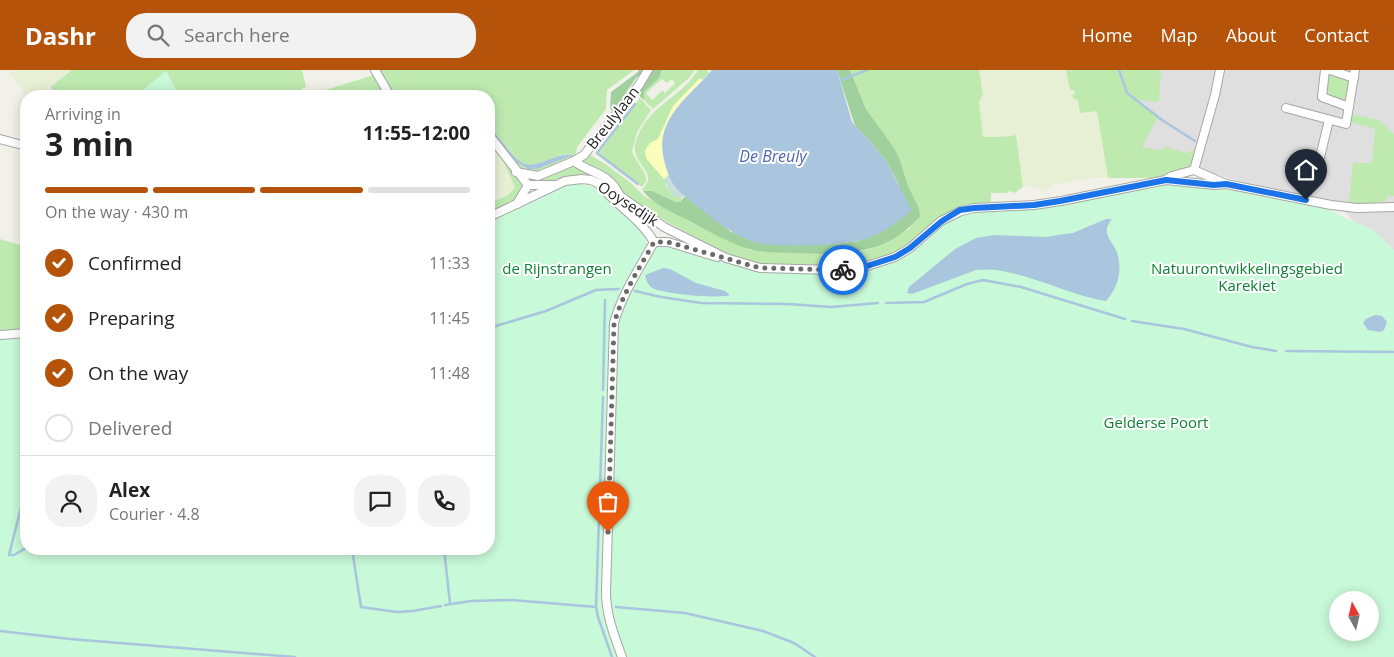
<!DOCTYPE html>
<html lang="en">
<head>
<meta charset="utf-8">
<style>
	:root { --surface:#fff; --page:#f2f2f2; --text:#222; --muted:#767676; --line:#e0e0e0; --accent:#b45309 }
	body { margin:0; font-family:"Open Sans",sans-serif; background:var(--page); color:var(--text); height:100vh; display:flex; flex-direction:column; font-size:19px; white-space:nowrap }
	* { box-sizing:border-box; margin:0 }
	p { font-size:16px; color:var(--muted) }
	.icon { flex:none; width:28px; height:28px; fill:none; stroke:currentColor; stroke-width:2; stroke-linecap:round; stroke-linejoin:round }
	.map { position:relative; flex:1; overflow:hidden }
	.drawer { position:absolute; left:20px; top:20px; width:475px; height:465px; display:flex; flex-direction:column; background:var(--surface); border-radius:20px; box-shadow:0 2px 12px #0003 }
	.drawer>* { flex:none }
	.needle { width:32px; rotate:352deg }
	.tools { position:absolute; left:1329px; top:521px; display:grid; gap:10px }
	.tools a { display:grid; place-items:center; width:50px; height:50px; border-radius:50%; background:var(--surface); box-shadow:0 2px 12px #0003; font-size:25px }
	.pin { position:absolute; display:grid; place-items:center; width:42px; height:42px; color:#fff; margin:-51px -21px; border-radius:50% 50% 50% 0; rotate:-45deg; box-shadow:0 0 5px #0007 }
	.pin .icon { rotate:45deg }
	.courier { position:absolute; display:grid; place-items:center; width:50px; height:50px; margin:-25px; border:4px solid #1a73e8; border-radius:50%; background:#fff; color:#222; box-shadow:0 1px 6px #0007 }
	.head em { font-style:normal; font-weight:700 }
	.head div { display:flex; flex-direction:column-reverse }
	.head { display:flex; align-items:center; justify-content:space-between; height:85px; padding:0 25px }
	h1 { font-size:32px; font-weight:700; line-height:38px }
	.bar { display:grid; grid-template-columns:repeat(4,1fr); gap:8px 5px; align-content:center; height:60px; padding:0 25px }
	.bar i { height:6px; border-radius:4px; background:var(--line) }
	.bar .selected { background:var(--accent) }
	.bar p { grid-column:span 4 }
	.line { display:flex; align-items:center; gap:12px; padding:0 25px; border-top:1px solid var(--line) }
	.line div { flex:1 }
	.round { display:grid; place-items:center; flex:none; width:52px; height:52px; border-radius:20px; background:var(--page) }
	ol { padding:0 25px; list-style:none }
	li { display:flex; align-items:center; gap:15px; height:55px }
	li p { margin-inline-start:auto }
	li .icon { padding:5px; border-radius:50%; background:var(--accent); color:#fff; stroke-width:4 }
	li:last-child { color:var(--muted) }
	li i { width:28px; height:28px; border:2px solid var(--line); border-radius:50% }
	header { display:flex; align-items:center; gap:30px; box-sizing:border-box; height:70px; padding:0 25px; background:var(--accent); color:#fff }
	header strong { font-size:24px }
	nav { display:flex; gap:28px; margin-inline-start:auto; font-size:18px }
	.search { width:350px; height:45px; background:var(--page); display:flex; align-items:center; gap:12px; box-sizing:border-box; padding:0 18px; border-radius:20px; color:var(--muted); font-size:19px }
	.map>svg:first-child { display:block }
	.residential { fill:#e0dfdf }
	.farmland { fill:#e7f0d5 }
	.grass { fill:#beeab0; fill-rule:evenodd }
	.forest { fill:#a0d09e }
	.wetland { fill:#c6dfda }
	.sand { fill:#fbfeba }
	.park { fill:#c8f9d8; fill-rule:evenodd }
	.water { fill:#aac5de }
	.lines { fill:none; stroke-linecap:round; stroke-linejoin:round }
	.stream { stroke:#aac5de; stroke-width:2.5 }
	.street-casing { stroke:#a6a6a6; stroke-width:10 }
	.street { stroke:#fff; stroke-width:8 }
	.done { stroke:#6b6a68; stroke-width:5; stroke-dasharray:0 9 }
	.route { stroke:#1a73e8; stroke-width:6 }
	.labels { text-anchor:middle; stroke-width:4; stroke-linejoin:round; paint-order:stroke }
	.street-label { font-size:15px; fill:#222; stroke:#fff }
	.park-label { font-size:15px; fill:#0d8234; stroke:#fff }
	.water-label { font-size:16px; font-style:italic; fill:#4d66b2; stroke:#fff }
</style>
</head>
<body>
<header>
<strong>Dashr</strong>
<div class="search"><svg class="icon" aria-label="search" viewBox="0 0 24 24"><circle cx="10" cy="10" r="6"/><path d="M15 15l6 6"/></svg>Search here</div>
<nav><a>Home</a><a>Map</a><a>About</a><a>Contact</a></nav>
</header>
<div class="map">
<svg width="1394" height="587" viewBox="0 0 1394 587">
	<rect width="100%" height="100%" fill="#f2f1e9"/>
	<polygon class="residential" points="1105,0 1394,0 1394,194 1345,142 1133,80"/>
	<g class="farmland">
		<polygon points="15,0 72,0 36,26 27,26 10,3"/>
		<polygon points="979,0 1066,0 1070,20 1074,20 1078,30 1097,41 1108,108 1094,108 1053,115 1046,122 1034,116 1023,117 1016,65 983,68 979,31 983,25"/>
		<polygon points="489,71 500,85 515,117 514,121 507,126 489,133"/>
	</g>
	<g class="grass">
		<polygon points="72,0 302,0 306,17 301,19 303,25 308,23 309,25 374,5 386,26 179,26 166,1 136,26 57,26 50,17"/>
		<path d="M378,0H634L607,20L606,39L577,77L575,87L541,103L519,99L492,65L493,62L489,57V26H393ZM494,63C504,72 511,86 521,93C534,101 556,82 572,84C557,89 541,102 525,98Z"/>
		<path d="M662,0H695L689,8L653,39L644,30V22L659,8ZM662,9L667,13L672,9L675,13L665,23L663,20L652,30L646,23Z"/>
		<path d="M698,0H707L709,3L702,10L700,8L673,36L658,69L650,73L645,81L646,88L665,110L666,116L678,128H682L680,132H676L652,121H643L642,120C644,117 647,114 648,110C650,97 628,90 637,68C649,35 682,27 698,0Z"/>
		<path d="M850,0H979L983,25L979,31L983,67C994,67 1005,67 1016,65L1023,117L1017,121L1016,123L1008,121L1007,123H991V132L964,135L951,141L909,175L883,189L841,198L762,195L721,181L667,152L603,111L589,106L552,112H530L522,105C524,107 526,109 529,109C541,112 579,91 590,85L607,95L632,114L644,126L692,153L750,180L806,183L846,184L871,179L909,159L920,145L919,138L908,116L900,90L866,39Z"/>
		<polygon points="1066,0 1161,0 1159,32 1135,30 1158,47 1142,77 1160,80 1167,77 1186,83 1196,79 1193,93 1190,98 1159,108 1108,108 1097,41 1080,43 1078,30 1073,28 1072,25 1075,24 1074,20 1070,20"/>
		<polygon points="1331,4 1348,11 1346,29 1342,33 1326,26 1327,7"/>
		<polygon points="640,28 651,40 637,62 632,82 646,106 646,112 642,117 599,83"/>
		<polygon points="1353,44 1378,50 1394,64 1394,126 1387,126 1387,131 1374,132 1374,133 1349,133 1353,93 1372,93 1375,59 1351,52"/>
		<path d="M489,68L524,115L515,132L489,145V133C498,129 510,127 515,117L500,85L489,71Z"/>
		<polygon points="0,169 26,177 26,261 0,263"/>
	</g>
	<g class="forest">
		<polygon points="639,0 645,0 642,6 638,6 636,8 613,41 610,39 611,22 638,2"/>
		<polygon points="652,0 662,0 659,8 644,22 644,30 638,25"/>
		<path d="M837,0H850L866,39L894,78L900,90L908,116L919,138L920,146C887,186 842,185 795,183C780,182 763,183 749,179C728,173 707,160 687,150C672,142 654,135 643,121H652L676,132H680L685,126L731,162L785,175L835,174L859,171L899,115L886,91L869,70L855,56Z"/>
	</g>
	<path class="wetland" d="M670,104L675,117L685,126C673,133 668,118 664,109Z"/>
	<path class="sand" d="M700,8L702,10C682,31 657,54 663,86C664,92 667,99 670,104L664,109L646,88L645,81L650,73L658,69L673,36Z"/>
	<g class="park">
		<polygon points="166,1 179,26 136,26"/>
		<path d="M580,113L593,117L640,158L646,169L648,180L665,175L756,200L810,203H842L861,201L891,192L920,174L926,173L932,165L947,151L966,142L1155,115H1181L1247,122L1324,137L1340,146L1372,159L1394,180V587H0V267L26,266V479H489V149L565,115ZM1338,530H1370V562H1338Z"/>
	</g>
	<g class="water">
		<path d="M712,0H837L852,52L855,56L869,70L886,91L911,139L910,142C897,152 883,163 868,168C847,176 772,179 752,171C729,163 711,147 692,132C687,127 679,122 675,117C666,104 660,81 663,66C670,37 694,22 712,0Z"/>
		<path d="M495,63C503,72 511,85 521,92C534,102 556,81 573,85L537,99H528L516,92L493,64Z"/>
		<path d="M1106,149H1112C1109,153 1106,157 1107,163C1108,169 1113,174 1116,180C1123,198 1119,217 1106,231C1066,225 1015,195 976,200L912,224L907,223L909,217L955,179L976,168L994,165L1046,167L1058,165L1073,163Z"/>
		<path d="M663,198L670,199L696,213L725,221L730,225C719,229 664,224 652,218C648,215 646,210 645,205Z"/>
		<polygon points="1375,245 1382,246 1387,252 1384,260 1380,262 1368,260 1363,253 1366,249"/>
	</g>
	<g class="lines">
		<g class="stream">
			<polyline points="1119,0 1127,23 1162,50 1195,71"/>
			<polyline points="841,10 867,0"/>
			<polyline points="635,34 597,83 638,114"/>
			<polyline points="635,221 661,227 701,233 788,234 831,237 878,233"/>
			<polyline points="886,233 924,232 967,214 983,210 1021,217 1125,249"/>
			<polyline points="1132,251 1184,259 1252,277 1276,281"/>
			<polyline points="489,258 546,241 596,220 619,219"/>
			<polyline points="1286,281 1394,282"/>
			<polyline points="603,320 605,230"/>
			<polyline points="26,418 9,485 14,485 26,478"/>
			<polyline points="352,479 361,537 397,542 413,541 441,536"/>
			<polyline points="444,479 450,533"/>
			<polyline points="445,535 471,531 512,530 596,537 603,327"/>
			<polyline points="596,537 598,547 612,587"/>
			<polyline points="616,537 685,543 763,561 794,573 815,587"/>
			<polyline points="0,561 70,569 295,587"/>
		</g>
		<defs>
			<g id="street">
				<polyline points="375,0 390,26"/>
				<polyline points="1325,0 1322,27 1349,37"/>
				<polyline points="1330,0 1354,8"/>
				<polyline points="1286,38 1346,54 1355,0"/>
				<polyline points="489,65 528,115 554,115"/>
				<polyline points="0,69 26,76"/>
				<polyline points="1320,87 1329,50"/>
				<path d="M574,91C591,104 608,102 619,124"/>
				<polyline points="1194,100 1226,114 1331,135 1357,138 1394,137"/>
				<polyline points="516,102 538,106 574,91 584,85 639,15 648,0"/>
				<polyline points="1167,109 1172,106 1194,100 1215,25 1220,0"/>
				<path d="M600,115C617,136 641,149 654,172H668L717,187"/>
				<polyline points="517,134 528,115"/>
				<polyline points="489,147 565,111 582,109 591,110 609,118 664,157 726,188 760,198 833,200 864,197 895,187 910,178 941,151 961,141 974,138 1034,135 1061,131 1166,110 1215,115 1226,114"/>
				<polyline points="0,265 26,263"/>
				<path d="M622,587C614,565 606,545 606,522L614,253C622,224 639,199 654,172"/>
			</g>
		</defs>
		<use href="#street" class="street-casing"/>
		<use href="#street" class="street"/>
	</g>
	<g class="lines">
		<path class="done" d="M608,462L614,254C622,224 639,199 654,172H668L760,198L843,200"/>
		<polyline class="route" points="843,200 864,197 895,187 910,178 942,151 960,140 974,138 1034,135 1060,131 1166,110 1214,115 1226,114 1306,130"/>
	</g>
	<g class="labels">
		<g class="street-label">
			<text transform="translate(613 48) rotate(-52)" y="5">Breulylaan</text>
			<text transform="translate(628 134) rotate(33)" y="5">Ooysedijk</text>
		</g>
		<g class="park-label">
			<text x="557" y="204">de Rijnstrangen</text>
			<text x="1247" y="204">Natuurontwikkelingsgebied<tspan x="1247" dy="17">Karekiet</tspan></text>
			<text x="1156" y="358">Gelderse Poort</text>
		</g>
		<g class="water-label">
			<text x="773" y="92">De Breuly</text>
		</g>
	</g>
</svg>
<div class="tools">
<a><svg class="needle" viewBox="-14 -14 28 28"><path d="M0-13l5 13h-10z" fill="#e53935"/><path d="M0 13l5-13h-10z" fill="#767676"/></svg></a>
</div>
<div class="pin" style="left:608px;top:462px;background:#ea580c"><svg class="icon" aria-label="bag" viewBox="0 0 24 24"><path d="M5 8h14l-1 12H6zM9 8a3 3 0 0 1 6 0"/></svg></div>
<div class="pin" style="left:1306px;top:130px;background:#1f2937"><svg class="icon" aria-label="home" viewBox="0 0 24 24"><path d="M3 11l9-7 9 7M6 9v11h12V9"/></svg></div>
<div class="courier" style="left:843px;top:200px"><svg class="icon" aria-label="bike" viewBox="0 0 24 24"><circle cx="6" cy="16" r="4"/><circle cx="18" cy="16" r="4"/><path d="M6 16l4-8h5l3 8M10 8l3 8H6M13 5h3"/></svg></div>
<section class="drawer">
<div class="head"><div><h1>3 min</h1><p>Arriving in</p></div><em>11:55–12:00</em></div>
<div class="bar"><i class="selected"></i><i class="selected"></i><i class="selected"></i><i></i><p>On the way · 430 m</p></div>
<ol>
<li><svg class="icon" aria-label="check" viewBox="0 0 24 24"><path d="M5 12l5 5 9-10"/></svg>Confirmed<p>11:33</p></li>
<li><svg class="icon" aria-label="check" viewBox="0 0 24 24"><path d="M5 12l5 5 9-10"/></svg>Preparing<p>11:45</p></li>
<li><svg class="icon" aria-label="check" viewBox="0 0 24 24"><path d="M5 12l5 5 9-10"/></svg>On the way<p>11:48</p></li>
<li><i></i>Delivered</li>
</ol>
<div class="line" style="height:90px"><a class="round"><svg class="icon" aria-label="person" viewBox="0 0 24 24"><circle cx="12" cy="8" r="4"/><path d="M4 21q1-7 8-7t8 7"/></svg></a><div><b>Alex</b><p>Courier · 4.8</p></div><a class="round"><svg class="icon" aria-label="chat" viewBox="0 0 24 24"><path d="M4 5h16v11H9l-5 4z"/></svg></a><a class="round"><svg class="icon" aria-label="phone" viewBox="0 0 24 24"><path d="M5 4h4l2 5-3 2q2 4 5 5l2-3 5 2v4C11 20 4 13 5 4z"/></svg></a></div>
</section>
</div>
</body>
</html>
